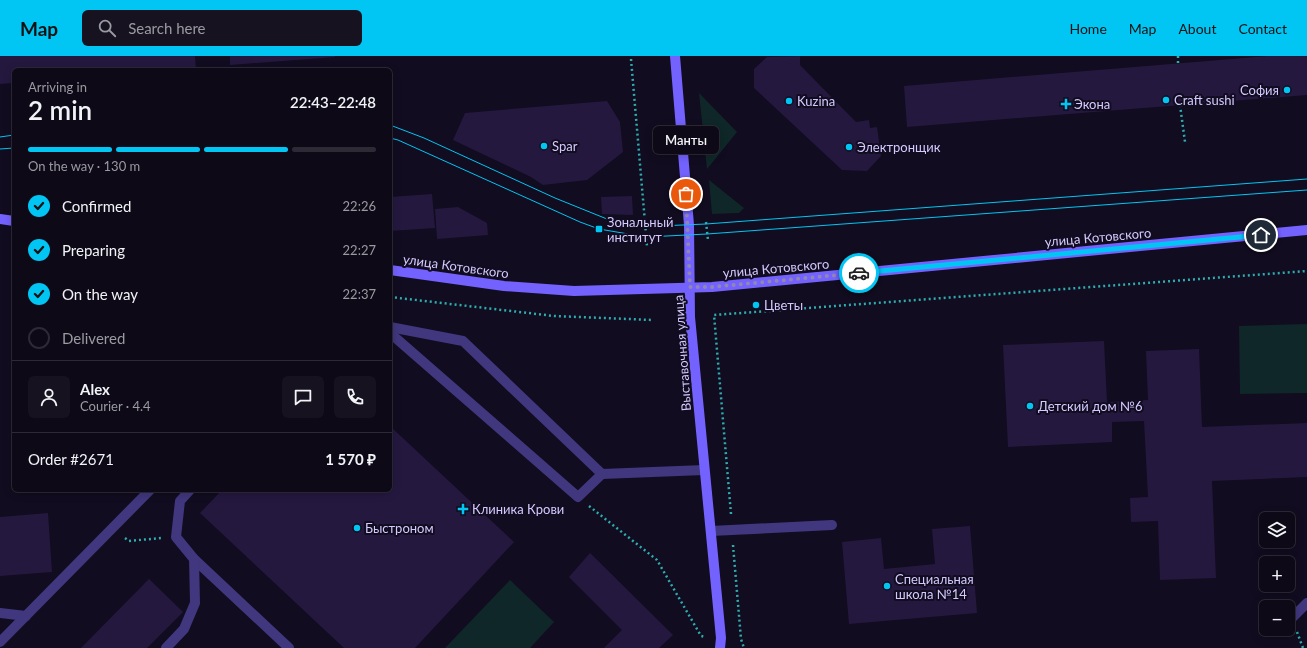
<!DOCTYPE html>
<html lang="en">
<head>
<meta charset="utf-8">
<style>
	:root { --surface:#0d0917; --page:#161220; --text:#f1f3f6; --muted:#9a9aa1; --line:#2d2a36; --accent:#01c6f4 }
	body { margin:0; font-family:Lato,sans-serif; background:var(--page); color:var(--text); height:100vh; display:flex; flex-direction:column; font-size:15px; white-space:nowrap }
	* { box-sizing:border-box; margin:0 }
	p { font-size:13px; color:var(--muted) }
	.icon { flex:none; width:22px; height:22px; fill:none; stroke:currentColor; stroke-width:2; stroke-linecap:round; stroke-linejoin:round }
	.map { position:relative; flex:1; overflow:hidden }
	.sheet { position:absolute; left:12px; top:12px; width:380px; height:424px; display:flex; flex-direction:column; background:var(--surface); border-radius:6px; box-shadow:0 2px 10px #0003,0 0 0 1px var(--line) }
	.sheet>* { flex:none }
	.fabs { position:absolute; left:1259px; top:456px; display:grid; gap:8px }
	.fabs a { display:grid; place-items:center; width:36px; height:36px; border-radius:6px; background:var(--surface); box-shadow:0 2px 10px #0003,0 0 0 1px var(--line); font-size:20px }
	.pin { position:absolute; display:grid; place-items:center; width:34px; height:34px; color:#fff; margin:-17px; border:2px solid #fff; border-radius:50%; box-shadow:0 1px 4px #0007 }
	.courier { position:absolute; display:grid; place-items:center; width:40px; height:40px; margin:-20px; border:3px solid #01c6f4; border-radius:50%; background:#fff; color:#222; box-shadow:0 1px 5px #0007 }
	.bubble { position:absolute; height:28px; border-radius:6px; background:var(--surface); box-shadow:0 2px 10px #0003,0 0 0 1px var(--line); font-size:13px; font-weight:600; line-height:28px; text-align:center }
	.overview em { font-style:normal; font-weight:600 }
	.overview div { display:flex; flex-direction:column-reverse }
	.overview { display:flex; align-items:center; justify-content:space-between; height:68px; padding:0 16px }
	h1 { font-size:26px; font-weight:600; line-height:30px }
	.bar { display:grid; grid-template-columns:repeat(4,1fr); gap:6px 4px; align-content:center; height:48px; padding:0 16px }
	.bar i { height:5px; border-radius:3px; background:var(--line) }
	.bar .on { background:var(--accent) }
	.bar p { grid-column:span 4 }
	.line { display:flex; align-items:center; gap:10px; padding:0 16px; border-top:1px solid var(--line) }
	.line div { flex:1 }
	.round { display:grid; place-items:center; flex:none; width:42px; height:42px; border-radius:6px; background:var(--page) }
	ol { padding:0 16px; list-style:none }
	li { display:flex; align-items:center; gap:12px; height:44px }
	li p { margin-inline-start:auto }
	li .icon { padding:4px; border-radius:50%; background:var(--accent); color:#111; stroke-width:4 }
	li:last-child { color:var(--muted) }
	li i { width:22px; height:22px; border:2px solid var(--line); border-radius:50% }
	header { display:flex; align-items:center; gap:24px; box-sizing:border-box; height:56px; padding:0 20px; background:var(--accent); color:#111 }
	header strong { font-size:19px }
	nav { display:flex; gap:22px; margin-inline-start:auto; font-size:14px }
	.search { width:280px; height:36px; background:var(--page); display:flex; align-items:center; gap:10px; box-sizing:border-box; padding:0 14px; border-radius:6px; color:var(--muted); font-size:15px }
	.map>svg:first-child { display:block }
	.green { fill:#0f2728 }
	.building { fill:#24183f }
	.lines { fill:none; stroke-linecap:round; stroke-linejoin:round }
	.path { stroke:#2eacaf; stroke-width:2.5; stroke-dasharray:2 3; stroke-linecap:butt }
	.lane { stroke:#40377e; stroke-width:10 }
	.secondary { stroke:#7362fe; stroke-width:10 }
	.tram { stroke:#01c6f4; stroke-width:1 }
	.done { stroke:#9088b1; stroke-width:4; stroke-dasharray:0 7.2 }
	.route { stroke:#01c6f4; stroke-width:5 }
	.poi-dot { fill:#01c6f4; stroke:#110c1f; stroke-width:1.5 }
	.labels { text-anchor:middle; stroke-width:4; stroke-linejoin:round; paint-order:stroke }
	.poi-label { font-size:13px; fill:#d5caff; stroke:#110c1f; text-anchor:start }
	.street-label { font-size:13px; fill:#d5caff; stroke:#110c1f }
</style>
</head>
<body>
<header>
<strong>Map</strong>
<div class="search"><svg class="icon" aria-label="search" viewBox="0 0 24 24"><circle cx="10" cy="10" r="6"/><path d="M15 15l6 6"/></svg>Search here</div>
<nav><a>Home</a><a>Map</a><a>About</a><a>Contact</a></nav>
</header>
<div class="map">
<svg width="1307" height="592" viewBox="0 0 1307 592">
	<rect width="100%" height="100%" fill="#110c1f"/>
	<g class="green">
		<polygon points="699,37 737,76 707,113"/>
		<polygon points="709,124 744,152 739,157 712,158"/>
		<polygon points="1307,268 1307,337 1240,338 1239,270"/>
		<polygon points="510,524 554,566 530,592 445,592"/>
	</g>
	<g class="building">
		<polygon points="0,0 195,0 196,14 14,14 14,27 0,28"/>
		<polygon points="230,0 335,0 335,1 230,9"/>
		<polygon points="800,0 800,9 856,66 869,64 870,72 877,71 881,100 867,115 842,114 754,32 754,13 767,1"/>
		<polygon points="1268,0 1307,0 1307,39 907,71 904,30"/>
		<polygon points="607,45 620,66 623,96 587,124 543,129 531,121 453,84 465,57"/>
		<polygon points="432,138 435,172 390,175 390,141"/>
		<polygon points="632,140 633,159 602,158 601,141"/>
		<polygon points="458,151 487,167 488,179 437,183 435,153"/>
		<polygon points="1104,285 1107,346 1148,344 1146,295 1199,293 1202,371 1307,367 1307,421 1212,425 1216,522 1160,524 1158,465 1131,466 1130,442 1148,441 1144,365 1112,366 1112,386 1008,391 1003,289"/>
		<polygon points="390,370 514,486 415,592 344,592 200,457 222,434 390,434"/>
		<polygon points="48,457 52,516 0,520 0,461"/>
		<polygon points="970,470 977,557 849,568 842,486 881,482 884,513 935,508 932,473"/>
		<polygon points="590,497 673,579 659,592 604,592 622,574 569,521"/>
		<polygon points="149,523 183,556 147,592 81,592"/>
	</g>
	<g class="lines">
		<g class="path">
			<polyline points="1178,0 1178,7"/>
			<polyline points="631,3 647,190"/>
			<polyline points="1180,49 1185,86"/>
			<polyline points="706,166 708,184"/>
			<polyline points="390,241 554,260 653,264"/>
			<polyline points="589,450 657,504 701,580 705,581"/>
			<polyline points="731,458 714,259 1307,215"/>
			<polyline points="125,482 129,485 161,482"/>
			<polyline points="733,489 741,583 744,592"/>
			<polyline points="1297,576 1303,592"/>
		</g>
		<g class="lane">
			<polyline points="390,271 463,285 602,418 704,414"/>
			<polyline points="390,277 578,441 602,418"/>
			<polyline points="190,434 180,445 176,481 194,503 289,592"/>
			<polyline points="711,475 832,469"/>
			<polyline points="0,557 26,560"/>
			<polyline points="1291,563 1307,547"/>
			<polyline points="0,586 150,434"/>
			<polyline points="166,592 184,573 195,547 194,503"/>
		</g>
		<g class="secondary">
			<polyline points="675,0 689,169 690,261 721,582 720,592"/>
			<polyline points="0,163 14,165"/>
			<polyline points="390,214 504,230 574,235 712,231 1307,174"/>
		</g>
		<g class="tram">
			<polyline points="390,69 424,82 555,142 607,163 623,167 659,170 706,168 1307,123"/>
			<polyline points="0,81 14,79"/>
			<polyline points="390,82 398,84 580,166 599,173 646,181 707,178 1307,134"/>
			<polyline points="0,93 14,92"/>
		</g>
	</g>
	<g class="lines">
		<polyline class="done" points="686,138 690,231 712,231 859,217"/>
		<polyline class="route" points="859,217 1261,179"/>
	</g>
	<g class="poi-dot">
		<circle cx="1287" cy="34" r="4"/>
		<circle cx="1166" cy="44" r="4"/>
		<circle cx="789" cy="45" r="4"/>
		<path d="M1064 42h4v4h4v4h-4v4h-4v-4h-4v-4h4z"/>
		<circle cx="544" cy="90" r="4"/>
		<circle cx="849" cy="91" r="4"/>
		<rect x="595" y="169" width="8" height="8" rx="2"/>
		<circle cx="756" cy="249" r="4"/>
		<circle cx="1030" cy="350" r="4"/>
		<path d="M461 447h4v4h4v4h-4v4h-4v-4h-4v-4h4z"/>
		<circle cx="357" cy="472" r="4"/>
		<circle cx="887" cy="530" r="4"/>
	</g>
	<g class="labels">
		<g class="poi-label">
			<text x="1279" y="39" text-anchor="end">София</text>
			<text x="1174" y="49">Craft sushi</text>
			<text x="797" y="50">Kuzina</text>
			<text x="1074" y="53">Экона</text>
			<text x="552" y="95">Spar</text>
			<text x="857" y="96">Электронщик</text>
			<text x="607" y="171">Зональный<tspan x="607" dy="15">институт</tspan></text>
			<text x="764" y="254">Цветы</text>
			<text x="1038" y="355">Детский дом №6</text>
			<text x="472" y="458">Клиника Крови</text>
			<text x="365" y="477">Быстроном</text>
			<text x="895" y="528">Специальная<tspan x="895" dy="15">школа №14</tspan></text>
		</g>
		<g class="street-label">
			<text transform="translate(1098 181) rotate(-5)" y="5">улица Котовского</text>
			<text transform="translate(456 210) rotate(8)" y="5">улица Котовского</text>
			<text transform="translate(776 212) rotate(-5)" y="5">улица Котовского</text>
			<text transform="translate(682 297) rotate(-94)" y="5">Выставочная улица</text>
		</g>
	</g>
</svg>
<div class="fabs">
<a><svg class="icon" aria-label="layers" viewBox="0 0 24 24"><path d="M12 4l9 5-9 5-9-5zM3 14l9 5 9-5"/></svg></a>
<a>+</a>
<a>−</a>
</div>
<div class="pin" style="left:686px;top:138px;background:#ea580c"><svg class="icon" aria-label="bag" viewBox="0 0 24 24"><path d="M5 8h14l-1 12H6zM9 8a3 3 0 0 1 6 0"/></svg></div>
<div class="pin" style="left:1261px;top:179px;background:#1f2937"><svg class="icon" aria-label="home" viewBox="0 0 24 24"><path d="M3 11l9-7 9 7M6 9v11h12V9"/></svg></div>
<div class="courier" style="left:859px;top:217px"><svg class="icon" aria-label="car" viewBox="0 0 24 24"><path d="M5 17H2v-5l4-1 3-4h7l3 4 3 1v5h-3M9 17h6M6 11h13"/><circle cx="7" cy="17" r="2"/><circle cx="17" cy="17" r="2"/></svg></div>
<div class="bubble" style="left:653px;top:70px;width:66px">Манты</div>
<section class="sheet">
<div class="overview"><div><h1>2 min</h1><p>Arriving in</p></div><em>22:43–22:48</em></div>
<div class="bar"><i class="on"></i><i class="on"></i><i class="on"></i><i></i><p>On the way · 130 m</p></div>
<ol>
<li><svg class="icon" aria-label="check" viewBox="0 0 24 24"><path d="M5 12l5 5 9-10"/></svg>Confirmed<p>22:26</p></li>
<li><svg class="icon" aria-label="check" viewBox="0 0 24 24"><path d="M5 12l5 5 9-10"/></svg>Preparing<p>22:27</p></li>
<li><svg class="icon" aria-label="check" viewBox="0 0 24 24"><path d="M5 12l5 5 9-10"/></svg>On the way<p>22:37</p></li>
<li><i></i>Delivered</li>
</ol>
<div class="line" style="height:72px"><a class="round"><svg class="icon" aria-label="person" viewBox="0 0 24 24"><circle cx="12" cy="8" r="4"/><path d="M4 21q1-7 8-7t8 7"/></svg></a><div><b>Alex</b><p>Courier · 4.4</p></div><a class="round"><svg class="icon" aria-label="chat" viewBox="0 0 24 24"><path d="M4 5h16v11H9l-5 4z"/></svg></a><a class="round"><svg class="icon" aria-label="phone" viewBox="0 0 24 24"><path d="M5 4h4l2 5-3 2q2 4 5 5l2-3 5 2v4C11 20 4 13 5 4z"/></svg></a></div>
<div class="line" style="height:52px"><div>Order #2671</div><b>1 570 ₽</b></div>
</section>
</div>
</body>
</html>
